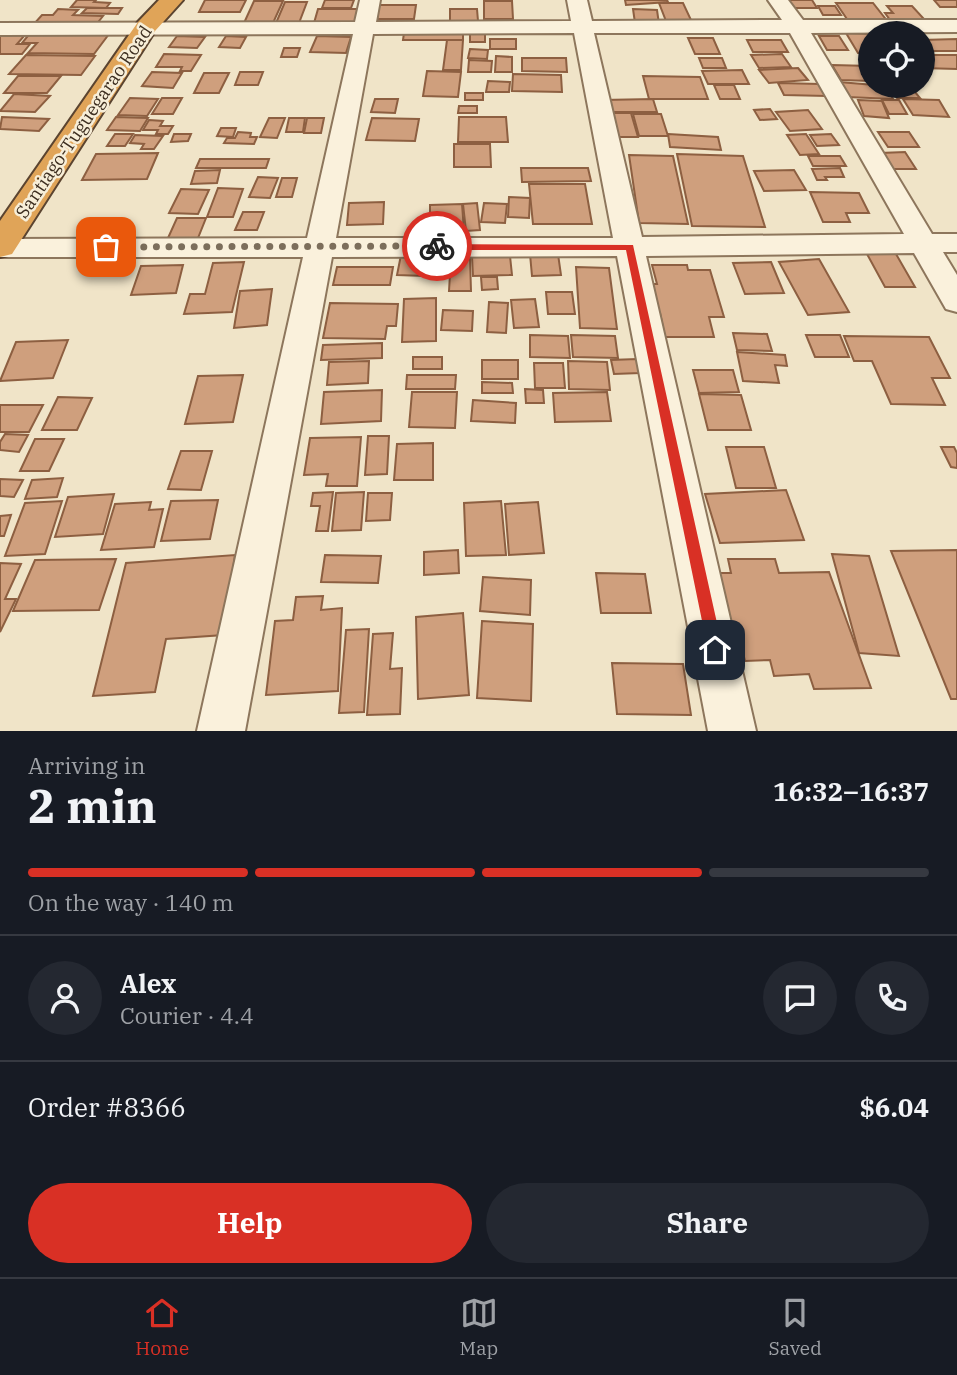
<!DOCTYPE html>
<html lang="en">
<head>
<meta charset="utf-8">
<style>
	:root { --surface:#171b24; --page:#242831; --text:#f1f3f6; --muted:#9ea1a6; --line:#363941; --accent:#d93025 }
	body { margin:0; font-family:"IBM Plex Serif",serif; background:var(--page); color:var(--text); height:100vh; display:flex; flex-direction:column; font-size:26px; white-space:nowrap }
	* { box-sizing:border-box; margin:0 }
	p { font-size:23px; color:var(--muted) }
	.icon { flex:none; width:38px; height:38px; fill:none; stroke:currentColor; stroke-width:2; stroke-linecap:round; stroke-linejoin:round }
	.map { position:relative; height:731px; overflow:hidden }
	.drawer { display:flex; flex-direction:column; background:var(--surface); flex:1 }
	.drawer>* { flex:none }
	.fabs { position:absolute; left:858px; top:21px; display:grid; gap:14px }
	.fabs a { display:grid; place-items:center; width:77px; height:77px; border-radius:50%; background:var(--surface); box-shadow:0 2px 5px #0004; font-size:35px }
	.pin { position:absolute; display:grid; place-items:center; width:60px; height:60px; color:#fff; margin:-30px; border-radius:14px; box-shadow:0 4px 10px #0006 }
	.courier { position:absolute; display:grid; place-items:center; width:70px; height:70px; margin:-35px; border:5px solid #d93025; border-radius:50%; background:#fff; color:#222; box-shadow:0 2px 9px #0007 }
	.summary em { font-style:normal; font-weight:700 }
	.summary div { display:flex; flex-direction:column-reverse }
	.summary { display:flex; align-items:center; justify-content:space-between; height:119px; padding:0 28px }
	h1 { font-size:46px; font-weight:700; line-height:52px }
	.bar { display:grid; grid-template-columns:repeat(4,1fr); gap:10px 7px; align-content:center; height:84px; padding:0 28px }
	.bar i { height:9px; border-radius:5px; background:var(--line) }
	.bar .current { background:var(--accent) }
	.bar p { grid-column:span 4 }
	.line { display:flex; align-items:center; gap:18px; padding:0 28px; border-top:2px solid var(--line) }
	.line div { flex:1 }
	.round { display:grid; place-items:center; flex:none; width:74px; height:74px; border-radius:37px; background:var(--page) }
	.primary-button { display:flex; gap:14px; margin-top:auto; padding:14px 28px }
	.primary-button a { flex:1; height:80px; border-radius:42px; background:var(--accent); color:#fff; font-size:28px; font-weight:700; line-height:80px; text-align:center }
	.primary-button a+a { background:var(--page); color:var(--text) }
	.tabs { display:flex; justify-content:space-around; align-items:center; height:98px; border-top:2px solid var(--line); background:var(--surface); font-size:19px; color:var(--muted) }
	.tabs a { display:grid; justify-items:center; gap:4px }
	.tabs .current { color:var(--accent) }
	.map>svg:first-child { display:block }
	.building { fill:#cf9f7d; stroke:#8d5f41; stroke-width:2 }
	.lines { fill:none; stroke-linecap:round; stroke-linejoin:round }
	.street-casing { stroke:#8d765c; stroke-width:4 }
	.highway-casing { stroke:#5b4430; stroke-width:4 }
	.street { fill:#faf1dc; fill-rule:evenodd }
	.highway { fill:#e0a458; fill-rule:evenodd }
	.route { fill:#d93025 }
	.done { stroke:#7c6e5b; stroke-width:7; stroke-dasharray:0 12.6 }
	.labels { text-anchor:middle; stroke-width:5; stroke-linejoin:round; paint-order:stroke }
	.far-street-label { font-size:18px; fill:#3d2e20; stroke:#f7eed8 }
</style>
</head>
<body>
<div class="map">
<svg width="957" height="731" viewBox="0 0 957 731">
	<rect width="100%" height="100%" fill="#f0e4c8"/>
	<g class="building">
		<polygon points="77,0 96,0 94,2 110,3 106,8 71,7"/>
		<polygon points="205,0 246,0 240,12 199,12"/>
		<polygon points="325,0 354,0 351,8 322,8"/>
		<polygon points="625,0 667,0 668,2 626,5"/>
		<polygon points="787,0 812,0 817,8 791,8"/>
		<polygon points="934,0 957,0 957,7 940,7"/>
		<polygon points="254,1 283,1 273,23 244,23"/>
		<polygon points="484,1 512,1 513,19 484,19"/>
		<polygon points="285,2 307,2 299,23 276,23"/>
		<polygon points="659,3 683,3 691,20 666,21"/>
		<polygon points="836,3 873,3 888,22 849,22"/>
		<polygon points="379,5 416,5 414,19 377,19"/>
		<polygon points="818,6 835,6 841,15 823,15"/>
		<polygon points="887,6 912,6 924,19 890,20 885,13 893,13"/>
		<polygon points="87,8 122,8 118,14 82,13"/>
		<polygon points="58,9 78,10 73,15 103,16 95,26 33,25 42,15 53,15"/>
		<polygon points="318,9 359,9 357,23 314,23"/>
		<polygon points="450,9 477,9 478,21 450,21"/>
		<polygon points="633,9 657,10 659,24 635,23"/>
		<polygon points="31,32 109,34 94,54 28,53 37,43 22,43"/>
		<rect x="470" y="32" width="15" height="10"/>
		<polygon points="404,33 463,33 463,40 403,40"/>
		<polygon points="846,33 870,34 870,53 858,53"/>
		<polygon points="0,34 25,35 17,44 30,44 22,54 0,54"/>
		<polygon points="177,36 205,37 197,48 169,47"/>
		<polygon points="226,36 246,37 240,48 219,47"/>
		<polygon points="317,36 351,37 346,53 310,52"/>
		<polygon points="819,36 839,36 848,50 827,50"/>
		<polygon points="688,38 713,38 720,54 695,54"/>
		<rect x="490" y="39" width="26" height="10"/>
		<polygon points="957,39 957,51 922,51 922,40"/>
		<polygon points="447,40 463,40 461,70 443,70"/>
		<polygon points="747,40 781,40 788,52 753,52"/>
		<polygon points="284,48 300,48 297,57 281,57"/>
		<polygon points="470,49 488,50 487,59 468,58"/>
		<polygon points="164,54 201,55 191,71 180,71 182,67 156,67"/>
		<polygon points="782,54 791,67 759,68 751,55"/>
		<polygon points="26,55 95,56 81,75 9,74"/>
		<polygon points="922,55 957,55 957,69 922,68"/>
		<polygon points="496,56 512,57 512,72 495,72"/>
		<polygon points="522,58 566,58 567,72 522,71"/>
		<polygon points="699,58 722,58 726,68 703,68"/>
		<polygon points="469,60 492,61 491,72 468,72"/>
		<polygon points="832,65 870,66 870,81 841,80"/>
		<polygon points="798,68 808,80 769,83 759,70"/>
		<polygon points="742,70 749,84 708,84 702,71"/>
		<polygon points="427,71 461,72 458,97 423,96"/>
		<polygon points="152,72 182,73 173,88 142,86"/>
		<polygon points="240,72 263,72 258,85 235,85"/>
		<polygon points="204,73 229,73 219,93 194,93"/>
		<polygon points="513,74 561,75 562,92 512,91"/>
		<polygon points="18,76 61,76 47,93 4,93"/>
		<polygon points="643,76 700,77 708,99 649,99"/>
		<polygon points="488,81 510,82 509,92 486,92"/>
		<polygon points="839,82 886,86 893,99 847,97"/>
		<polygon points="778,83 820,84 826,96 784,95"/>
		<polygon points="714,85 734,85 740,99 720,99"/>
		<polygon points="888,86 910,86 920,98 897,98"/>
		<rect x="465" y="93" width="18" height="7"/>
		<polygon points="14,94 50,96 35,112 0,111"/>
		<polygon points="130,98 158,99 147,116 118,115"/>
		<polygon points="162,98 182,98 173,114 152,114"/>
		<polygon points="375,99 398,99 395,113 371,112"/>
		<polygon points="653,99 657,112 605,112 603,100"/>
		<polygon points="903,99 939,100 949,117 913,115"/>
		<polygon points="858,100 882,101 889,118 864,116"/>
		<polygon points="882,100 899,100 907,114 889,114"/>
		<polygon points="459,106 477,106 477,113 458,113"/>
		<polygon points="770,109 777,119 760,120 754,110"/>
		<polygon points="808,110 822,129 790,131 776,112"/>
		<polygon points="612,113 631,113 638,137 609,137"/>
		<polygon points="633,114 661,114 668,136 639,136"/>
		<polygon points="2,117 49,119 39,131 0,129"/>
		<polygon points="116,117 148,118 140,131 107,130"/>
		<polygon points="459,117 506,117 508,142 458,142"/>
		<polygon points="269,118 285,118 277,138 260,137"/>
		<polygon points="289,118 305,118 303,132 286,132"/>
		<polygon points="307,118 324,118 321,133 304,133"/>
		<polygon points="372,118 419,119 415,141 366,140"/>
		<polygon points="149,120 163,121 160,126 173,126 168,134 156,134 158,130 143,130"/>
		<polygon points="221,128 236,128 233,137 217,136"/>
		<polygon points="238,132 251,133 250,137 257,137 254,144 224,143 227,138 235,138"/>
		<polygon points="878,132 909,132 919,147 888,147"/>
		<polygon points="115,134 133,134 125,146 107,146"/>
		<polygon points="174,134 191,134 188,141 171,142"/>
		<polygon points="668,134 718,137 721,150 670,147"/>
		<polygon points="806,134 819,154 800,155 787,135"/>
		<polygon points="831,134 839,145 817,146 810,135"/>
		<polygon points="135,135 163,136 154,149 141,149 144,144 130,143"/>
		<polygon points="454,144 490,144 491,167 454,167"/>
		<polygon points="905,152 916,169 891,169 881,153"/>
		<polygon points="158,153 147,179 82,180 96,154"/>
		<polygon points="677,154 743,156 765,227 692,226"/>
		<polygon points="629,155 673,156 688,224 639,223"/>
		<polygon points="808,156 840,156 846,166 813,166"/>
		<polygon points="200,159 269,159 266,168 196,168"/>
		<polygon points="521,168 588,168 591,181 522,182"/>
		<polygon points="840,168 844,177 825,177 827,180 817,180 812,169"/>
		<polygon points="220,170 217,183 191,184 195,171"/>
		<polygon points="794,170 806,190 764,191 754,171"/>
		<polygon points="258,177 278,178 270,198 249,197"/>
		<polygon points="282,178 297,178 292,197 276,197"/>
		<polygon points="529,184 585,184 592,224 533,224"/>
		<polygon points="218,188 243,189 233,217 207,217"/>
		<polygon points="181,189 209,190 198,214 169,213"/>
		<polygon points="810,192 859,193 869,213 846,213 850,222 823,222"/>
		<polygon points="509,197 530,198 529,218 508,217"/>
		<polygon points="384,202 383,224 347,225 349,203"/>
		<polygon points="477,203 480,230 466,231 463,204"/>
		<polygon points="484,203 507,204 505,223 481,222"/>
		<polygon points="462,204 464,231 430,232 430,205"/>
		<polygon points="243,212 264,212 257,230 235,230"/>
		<polygon points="177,218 206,218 198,238 168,238"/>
		<polygon points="530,254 558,254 561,275 532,276"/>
		<polygon points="867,254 896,254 915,287 885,287"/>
		<polygon points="401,255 427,256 425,276 397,275"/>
		<polygon points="510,256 512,275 473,276 472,257"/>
		<polygon points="431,258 470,258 471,291 449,291 450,274 430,274"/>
		<polygon points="819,259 849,312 808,315 779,262"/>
		<polygon points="244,262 232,312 184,314 190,294 205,294 213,263"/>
		<polygon points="771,262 784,293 745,294 733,263"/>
		<polygon points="183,265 176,293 131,295 141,266"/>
		<polygon points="652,265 687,265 688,270 710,270 724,317 709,317 714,337 665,337 660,313 654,313 648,284 657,284"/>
		<polygon points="337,267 393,267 390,285 333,285"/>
		<polygon points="576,267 609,268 617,329 580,328"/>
		<polygon points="481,277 497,277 498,289 482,290"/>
		<polygon points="272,289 267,325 234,328 240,291"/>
		<polygon points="546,292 572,292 575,314 548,314"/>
		<polygon points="436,298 436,341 402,342 404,299"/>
		<polygon points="535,299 539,327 514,328 511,300"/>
		<polygon points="489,302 508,303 506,333 487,332"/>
		<polygon points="330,303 398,304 396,326 387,326 385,339 323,338"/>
		<polygon points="443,310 473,311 472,331 441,330"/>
		<polygon points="733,333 767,334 772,351 737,350"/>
		<polygon points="530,335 568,336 570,358 530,357"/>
		<polygon points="571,335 615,336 618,358 573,357"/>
		<polygon points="806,335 840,335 849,357 815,357"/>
		<polygon points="844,336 929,337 950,378 932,378 945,405 891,404 872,361 854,361"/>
		<polygon points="68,340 53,378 0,381 16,342"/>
		<polygon points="382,343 382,358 321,360 323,345"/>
		<polygon points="737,352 785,355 787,366 775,365 779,383 743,381"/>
		<rect x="413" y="357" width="29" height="12"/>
		<polygon points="637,359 640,373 614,374 611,360"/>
		<rect x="482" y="360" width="36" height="19"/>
		<polygon points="369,361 368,383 327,385 329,362"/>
		<polygon points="568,361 607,362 610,390 569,389"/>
		<polygon points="534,363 563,363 565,388 535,388"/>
		<polygon points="693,370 733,370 739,392 699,393"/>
		<polygon points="243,375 233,422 185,424 198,376"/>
		<polygon points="407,375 456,375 455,389 406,389"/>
		<polygon points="482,382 512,383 513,393 482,393"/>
		<polygon points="525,389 543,390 544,403 526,403"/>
		<polygon points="382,390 381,421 321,424 324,392"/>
		<polygon points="412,392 457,392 455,428 409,427"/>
		<polygon points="607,392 611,421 555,422 553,393"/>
		<polygon points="699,394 741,395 751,430 708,430"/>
		<polygon points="58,397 92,398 77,430 42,430"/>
		<polygon points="473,400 516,403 515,423 471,421"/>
		<polygon points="0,405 43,405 29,432 0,432"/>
		<polygon points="5,434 28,435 19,452 0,450 0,442"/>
		<polygon points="368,436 389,436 387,474 365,475"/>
		<polygon points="361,437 357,486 326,486 328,474 304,475 310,438"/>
		<polygon points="35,439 64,439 49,471 20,471"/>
		<polygon points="433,443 433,480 394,480 397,444"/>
		<polygon points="726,447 764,447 776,488 736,488"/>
		<polygon points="941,447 954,447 957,453 957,468 951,467"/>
		<polygon points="181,451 212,451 201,490 168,489"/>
		<polygon points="63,478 57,497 25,499 32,480"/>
		<polygon points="0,479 23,480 14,497 0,496"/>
		<polygon points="786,490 804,540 720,543 705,494"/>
		<polygon points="333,492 328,531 316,531 320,506 311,506 313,493"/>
		<polygon points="364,492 361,530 332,531 336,493"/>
		<polygon points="368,493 392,493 390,520 366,521"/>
		<polygon points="114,494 103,534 55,537 68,497"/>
		<polygon points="218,500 210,539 161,541 171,501"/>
		<polygon points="62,501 45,554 5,556 25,503"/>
		<polygon points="501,501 506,555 466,556 464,503"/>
		<polygon points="151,502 149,510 163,509 154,547 101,550 115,504"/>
		<polygon points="538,502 544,553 509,555 505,504"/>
		<polygon points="11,515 4,536 0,536 0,516"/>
		<polygon points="458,550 459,573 424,575 424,552"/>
		<polygon points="957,550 957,699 951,699 891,551"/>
		<polygon points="832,554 869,556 899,656 859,653"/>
		<polygon points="235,555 224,635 166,639 155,692 93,696 126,563"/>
		<polygon points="325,555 381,556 378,583 321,582"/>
		<polygon points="116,559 99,610 13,611 35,560"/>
		<polygon points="728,559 775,559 779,573 829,572 871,688 814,689 809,674 774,676 770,660 745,661 739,637 723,637 708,573 731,573"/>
		<polygon points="0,563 21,564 5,599 16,599 0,632"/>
		<polygon points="596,573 645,574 651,613 601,613"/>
		<polygon points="483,577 531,580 530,615 480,611"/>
		<polygon points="323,596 321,610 342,608 338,691 266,695 275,621 293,620 296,597"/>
		<polygon points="463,613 469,695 418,699 416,617"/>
		<polygon points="482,621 533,624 531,701 477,698"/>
		<polygon points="369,629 364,712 339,713 346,630"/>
		<polygon points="393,633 390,669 402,668 400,714 367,715 373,634"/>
		<polygon points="612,663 683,664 691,715 617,714"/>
	</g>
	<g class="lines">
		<defs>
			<path id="street" d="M360,0H380L376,22L571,21L567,0H587L592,21L782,20L768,0H788L803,20H957V32L811,33L932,234H957V252H943L957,275V312L946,309L914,253L646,256L756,731H708L617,256L332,257L245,731H197L303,257H0V239L307,238L353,34L0,35V23L355,22ZM574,33L613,238H336L373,34ZM594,33H790L904,234L642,237Z"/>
			<polygon id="highway" points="159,0 183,0 155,31 12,254 0,257 0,221 138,22"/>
		</defs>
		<use href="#street" class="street-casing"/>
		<use href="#highway" class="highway-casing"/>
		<use href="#street" class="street"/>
		<use href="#highway" class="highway"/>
	</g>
	<polygon class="route" points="433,244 633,245 723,650 721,656 715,658 710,656 708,650 626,250 437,250 432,246"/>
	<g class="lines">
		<polyline class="done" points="106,247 437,246"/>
	</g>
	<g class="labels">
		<g class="far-street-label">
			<text transform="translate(84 122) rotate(-56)" y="6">Santiago-Tuguegarao Road</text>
		</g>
	</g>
</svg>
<div class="fabs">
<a><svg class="icon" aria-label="locate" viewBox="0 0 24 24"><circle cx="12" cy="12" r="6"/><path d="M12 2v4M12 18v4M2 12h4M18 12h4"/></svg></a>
</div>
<div class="pin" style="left:106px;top:247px;background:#ea580c"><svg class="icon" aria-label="bag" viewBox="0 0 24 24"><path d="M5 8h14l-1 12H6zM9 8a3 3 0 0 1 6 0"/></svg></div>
<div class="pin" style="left:715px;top:650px;background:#1f2937"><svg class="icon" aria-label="home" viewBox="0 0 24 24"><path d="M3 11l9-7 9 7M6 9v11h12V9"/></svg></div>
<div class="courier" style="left:437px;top:246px"><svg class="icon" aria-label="bike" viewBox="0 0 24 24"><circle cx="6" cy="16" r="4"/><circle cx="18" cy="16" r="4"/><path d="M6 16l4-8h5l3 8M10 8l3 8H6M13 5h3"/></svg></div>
</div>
<section class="drawer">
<div class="summary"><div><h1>2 min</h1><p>Arriving in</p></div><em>16:32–16:37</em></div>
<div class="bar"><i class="current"></i><i class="current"></i><i class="current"></i><i></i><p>On the way · 140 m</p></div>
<div class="line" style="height:126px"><a class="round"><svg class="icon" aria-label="person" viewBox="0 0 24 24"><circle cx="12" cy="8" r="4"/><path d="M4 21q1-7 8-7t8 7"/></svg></a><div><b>Alex</b><p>Courier · 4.4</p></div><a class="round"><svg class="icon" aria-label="chat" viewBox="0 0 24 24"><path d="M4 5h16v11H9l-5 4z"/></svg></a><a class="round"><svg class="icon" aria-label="phone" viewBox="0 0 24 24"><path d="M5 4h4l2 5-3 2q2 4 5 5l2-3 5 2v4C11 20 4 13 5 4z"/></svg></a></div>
<div class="line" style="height:91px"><div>Order #8366</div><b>$6.04</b></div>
<div class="primary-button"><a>Help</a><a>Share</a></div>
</section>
<nav class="tabs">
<a class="current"><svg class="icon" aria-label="home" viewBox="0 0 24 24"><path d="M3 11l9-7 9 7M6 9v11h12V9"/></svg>Home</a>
<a><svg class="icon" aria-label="map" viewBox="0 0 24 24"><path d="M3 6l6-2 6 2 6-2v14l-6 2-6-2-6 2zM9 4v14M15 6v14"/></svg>Map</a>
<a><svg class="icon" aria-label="saved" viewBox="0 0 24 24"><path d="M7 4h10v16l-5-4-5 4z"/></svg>Saved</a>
</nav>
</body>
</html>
